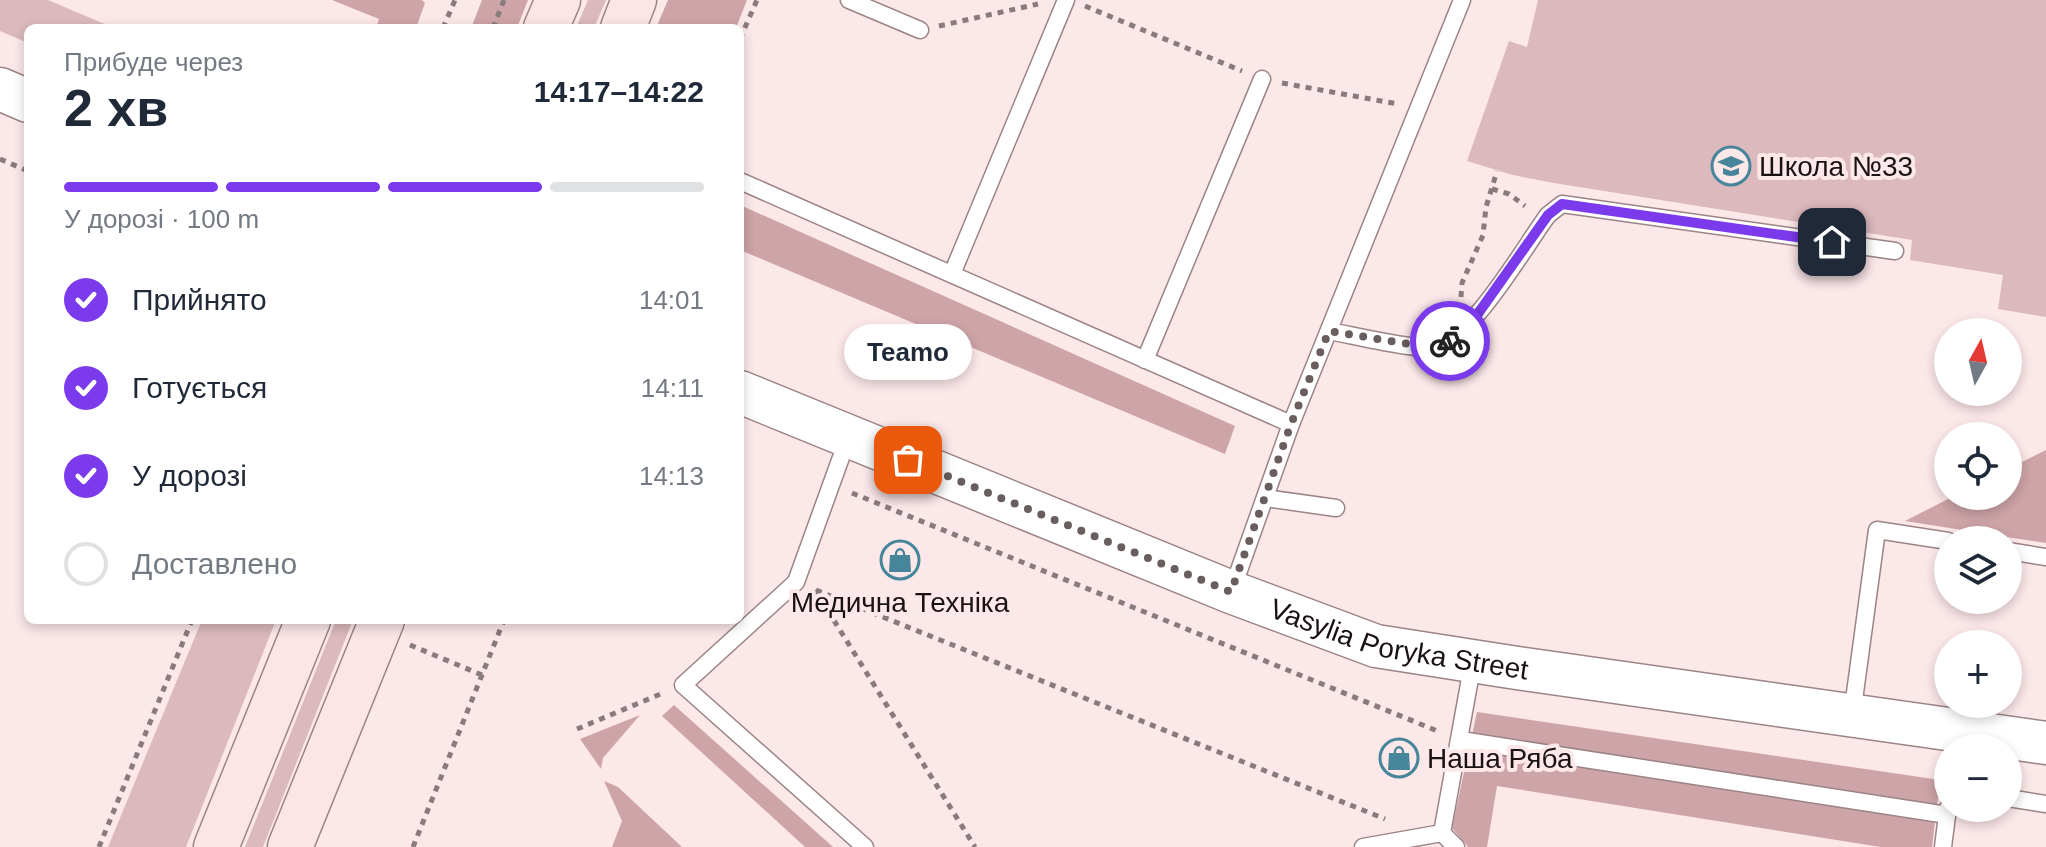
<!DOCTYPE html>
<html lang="uk">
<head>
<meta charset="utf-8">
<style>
	:root { --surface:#fff; --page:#f2f2f3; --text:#1f2937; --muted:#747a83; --line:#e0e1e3; --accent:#7c3aed }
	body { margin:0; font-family:Arial,sans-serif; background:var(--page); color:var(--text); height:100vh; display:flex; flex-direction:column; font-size:30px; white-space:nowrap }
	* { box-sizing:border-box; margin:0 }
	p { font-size:26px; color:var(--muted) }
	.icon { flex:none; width:44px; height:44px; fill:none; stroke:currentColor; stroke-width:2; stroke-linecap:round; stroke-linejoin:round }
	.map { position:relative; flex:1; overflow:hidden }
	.sheet { position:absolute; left:24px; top:24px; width:720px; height:600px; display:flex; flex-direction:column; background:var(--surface); border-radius:12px; box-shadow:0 4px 12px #0003 }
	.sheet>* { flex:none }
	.needle { width:52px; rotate:8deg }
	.tools { position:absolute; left:1934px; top:318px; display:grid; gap:16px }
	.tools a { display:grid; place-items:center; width:88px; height:88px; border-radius:50%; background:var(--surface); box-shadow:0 4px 12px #0003; font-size:40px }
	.pin { position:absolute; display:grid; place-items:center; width:68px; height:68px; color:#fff; margin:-34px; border-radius:16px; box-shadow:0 4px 12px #0006 }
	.courier { position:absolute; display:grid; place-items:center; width:80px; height:80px; margin:-40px; border:6px solid #7c3aed; border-radius:50%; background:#fff; color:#222; box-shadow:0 2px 10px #0007 }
	.bubble { position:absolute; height:56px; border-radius:28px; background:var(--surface); box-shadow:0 4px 12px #0003; font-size:26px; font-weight:600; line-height:56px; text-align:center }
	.summary em { font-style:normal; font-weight:600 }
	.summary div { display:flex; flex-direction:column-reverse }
	.summary { display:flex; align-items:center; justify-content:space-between; height:136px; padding:0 40px }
	h1 { font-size:52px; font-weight:600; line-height:60px }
	.bar { display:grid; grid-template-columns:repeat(4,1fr); gap:12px 8px; align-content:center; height:96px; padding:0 40px }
	.bar i { height:10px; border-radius:6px; background:var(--line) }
	.bar .selected { background:var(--accent) }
	.bar p { grid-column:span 4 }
	ol { padding:0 40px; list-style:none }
	li { display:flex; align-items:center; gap:24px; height:88px }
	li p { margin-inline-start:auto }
	li .icon { padding:8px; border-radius:50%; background:var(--accent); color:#fff; stroke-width:4 }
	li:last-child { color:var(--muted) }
	li i { width:44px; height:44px; border:4px solid var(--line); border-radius:50% }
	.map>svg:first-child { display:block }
	.green { fill:#dbb9bd }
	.forest { fill:#cda4a8 }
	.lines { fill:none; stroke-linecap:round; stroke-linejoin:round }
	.service-casing { stroke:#9c8486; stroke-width:19 }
	.tertiary-casing { stroke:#9c8486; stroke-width:45 }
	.secondary-casing { stroke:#9c8486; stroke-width:47 }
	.path { stroke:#897a7c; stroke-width:5; stroke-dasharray:6 6; stroke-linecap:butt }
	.service { stroke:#fff; stroke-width:16 }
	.tertiary { stroke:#fff; stroke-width:42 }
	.secondary { stroke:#fbe5e7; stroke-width:44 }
	.done { stroke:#6a5d5e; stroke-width:8; stroke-dasharray:0 14.4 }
	.route { stroke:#7c3aed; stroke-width:10 }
	.labels { text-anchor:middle; stroke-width:8; stroke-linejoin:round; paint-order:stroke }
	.poi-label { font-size:28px; fill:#1b1213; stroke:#fce7e9; text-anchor:start }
	.street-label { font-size:28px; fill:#1b1213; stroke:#fce7e9 }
</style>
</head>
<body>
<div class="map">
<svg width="2046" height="847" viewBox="0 0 2046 847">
	<rect width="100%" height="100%" fill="#fce7e9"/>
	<g class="green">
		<polygon points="0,0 48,0 114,28 28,28 28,43 0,31"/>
		<polygon points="588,0 606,0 594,28 576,28"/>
		<polygon points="1538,0 2046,0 2046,317 1998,309 2003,275 1910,260 1912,240 1554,183 1513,175 1467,161 1509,41 1527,47"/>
		<polygon points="202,620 276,620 186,847 108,847"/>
		<polygon points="336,620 353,620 263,847 245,847"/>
	</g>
	<g class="forest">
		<polygon points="332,0 422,0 425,3 416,28 376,28 379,19"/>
		<polygon points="482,0 528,0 517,28 471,28"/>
		<polygon points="668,0 747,0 736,28 656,28"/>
		<polygon points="740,205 1235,426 1225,454 740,250"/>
		<polygon points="2046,450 2046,543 1905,521 1954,496 2008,496 2008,469"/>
		<polygon points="674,705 833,847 805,847 662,716"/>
		<polygon points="1477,712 1940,780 1932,847 1881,847 1497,786 1487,847 1468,847 1452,828"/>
		<polygon points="640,715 603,758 601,769 580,739"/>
		<polygon points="604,781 618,787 682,847 612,847 622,821"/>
	</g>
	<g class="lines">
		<defs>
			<g id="service">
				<polyline points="849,0 920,30"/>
				<polyline points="740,181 1291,424"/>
				<polyline points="952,274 1066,0"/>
				<path d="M1329,331C1352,335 1413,350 1432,347C1471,342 1524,247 1548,215L1562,204L1895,251"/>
				<polyline points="1145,360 1262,79"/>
				<polyline points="848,438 796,582 683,685 865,847"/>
				<polyline points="1265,498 1336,508"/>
				<polyline points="2008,551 2046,557"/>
				<polyline points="1232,590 1291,424 1462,0"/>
				<polyline points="1852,715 1877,530 1948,541"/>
				<polyline points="1461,740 1947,815"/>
				<polyline points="2008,798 2046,804"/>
				<polyline points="1442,833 1473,662"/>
				<polyline points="1363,847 1442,833 1456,847"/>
				<polyline points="1943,847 1948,808"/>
			</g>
			<g id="tertiary">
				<polyline points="0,89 28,101"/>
				<path id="s1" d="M740,392L1231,592L1376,646L1517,668L2046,743"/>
			</g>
			<g id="secondary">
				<polyline points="546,28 558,0"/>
				<polyline points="623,28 634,0"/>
				<polyline points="216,847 308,620"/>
				<polyline points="290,847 382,620"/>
			</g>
		</defs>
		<use href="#service" class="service-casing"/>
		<use href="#tertiary" class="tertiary-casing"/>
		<use href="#secondary" class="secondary-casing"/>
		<g class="path">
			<polyline points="1085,6 1242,71"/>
			<polyline points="939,26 1038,4"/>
			<polyline points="443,28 455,0"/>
			<polyline points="493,28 504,0"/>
			<polyline points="740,39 757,0"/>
			<polyline points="1282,83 1398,104"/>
			<polyline points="0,159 28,171"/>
			<polyline points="1492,189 1509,194 1525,206"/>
			<polyline points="1461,297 1462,283 1483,235 1486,207 1497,171"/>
			<polyline points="852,493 1440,732"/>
			<polyline points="815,590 975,847"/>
			<polyline points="816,590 1385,819"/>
			<polyline points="410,645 482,675"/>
			<polyline points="577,729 663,693"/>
			<polyline points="99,847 192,620"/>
			<polyline points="413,847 504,620"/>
		</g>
		<use href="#service" class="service"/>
		<use href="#tertiary" class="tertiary"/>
		<use href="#secondary" class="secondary"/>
	</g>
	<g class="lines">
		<polyline class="done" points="908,460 1231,592 1291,424 1329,331 1427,347 1450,341"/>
		<polyline class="route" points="1450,341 1477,315 1548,215 1562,204 1832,242"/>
	</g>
	<defs>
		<symbol id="school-ring" viewBox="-11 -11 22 22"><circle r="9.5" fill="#fce7e9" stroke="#46859a" stroke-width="1.5"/><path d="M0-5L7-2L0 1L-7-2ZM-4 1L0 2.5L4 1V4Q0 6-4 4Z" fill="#46859a"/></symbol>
		<symbol id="shop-ring" viewBox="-11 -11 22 22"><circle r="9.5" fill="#fce7e9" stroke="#46859a" stroke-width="1.5"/><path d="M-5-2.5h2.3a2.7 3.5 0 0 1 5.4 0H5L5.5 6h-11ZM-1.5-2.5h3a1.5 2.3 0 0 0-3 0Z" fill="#46859a"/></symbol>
	</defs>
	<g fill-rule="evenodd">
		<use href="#school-ring" x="1709" y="144" width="44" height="44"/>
		<use href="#shop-ring" x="878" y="538" width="44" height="44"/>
		<use href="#shop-ring" x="1377" y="736" width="44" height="44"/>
	</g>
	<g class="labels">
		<g class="poi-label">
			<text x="1759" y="176">Школа №33</text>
			<text x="900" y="612" text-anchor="middle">Медична Техніка</text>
			<text x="1427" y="768">Наша Ряба</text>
		</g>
		<g class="street-label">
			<text dy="10" stroke="none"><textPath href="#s1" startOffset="706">Vasylia Poryka Street</textPath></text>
		</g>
	</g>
</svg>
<div class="tools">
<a><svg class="needle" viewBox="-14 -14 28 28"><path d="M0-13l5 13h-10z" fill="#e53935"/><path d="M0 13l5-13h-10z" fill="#747a83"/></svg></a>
<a><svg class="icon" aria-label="locate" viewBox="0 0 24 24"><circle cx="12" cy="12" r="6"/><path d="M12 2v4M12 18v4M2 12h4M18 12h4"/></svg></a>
<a><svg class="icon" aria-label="layers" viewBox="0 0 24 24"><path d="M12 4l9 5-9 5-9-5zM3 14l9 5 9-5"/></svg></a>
<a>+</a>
<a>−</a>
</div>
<div class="pin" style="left:908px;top:460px;background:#ea580c"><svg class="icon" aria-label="bag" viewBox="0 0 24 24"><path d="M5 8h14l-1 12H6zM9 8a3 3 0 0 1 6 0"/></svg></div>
<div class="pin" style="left:1832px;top:242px;background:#1f2937"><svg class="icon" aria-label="home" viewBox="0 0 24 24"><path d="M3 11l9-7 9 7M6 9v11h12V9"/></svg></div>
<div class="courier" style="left:1450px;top:341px"><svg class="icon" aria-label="bike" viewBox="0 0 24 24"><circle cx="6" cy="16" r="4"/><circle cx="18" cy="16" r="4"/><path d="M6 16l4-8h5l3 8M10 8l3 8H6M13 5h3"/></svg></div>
<div class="bubble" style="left:844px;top:324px;width:128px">Teamo</div>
<section class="sheet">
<div class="summary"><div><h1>2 хв</h1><p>Прибуде через</p></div><em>14:17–14:22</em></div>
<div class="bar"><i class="selected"></i><i class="selected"></i><i class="selected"></i><i></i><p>У дорозі · 100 m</p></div>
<ol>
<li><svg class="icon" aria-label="check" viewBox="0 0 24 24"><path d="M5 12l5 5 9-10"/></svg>Прийнято<p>14:01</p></li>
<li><svg class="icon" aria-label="check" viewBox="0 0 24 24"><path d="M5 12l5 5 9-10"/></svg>Готується<p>14:11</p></li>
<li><svg class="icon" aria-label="check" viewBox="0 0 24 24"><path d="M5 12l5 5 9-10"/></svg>У дорозі<p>14:13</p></li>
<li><i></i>Доставлено</li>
</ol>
</section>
</div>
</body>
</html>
